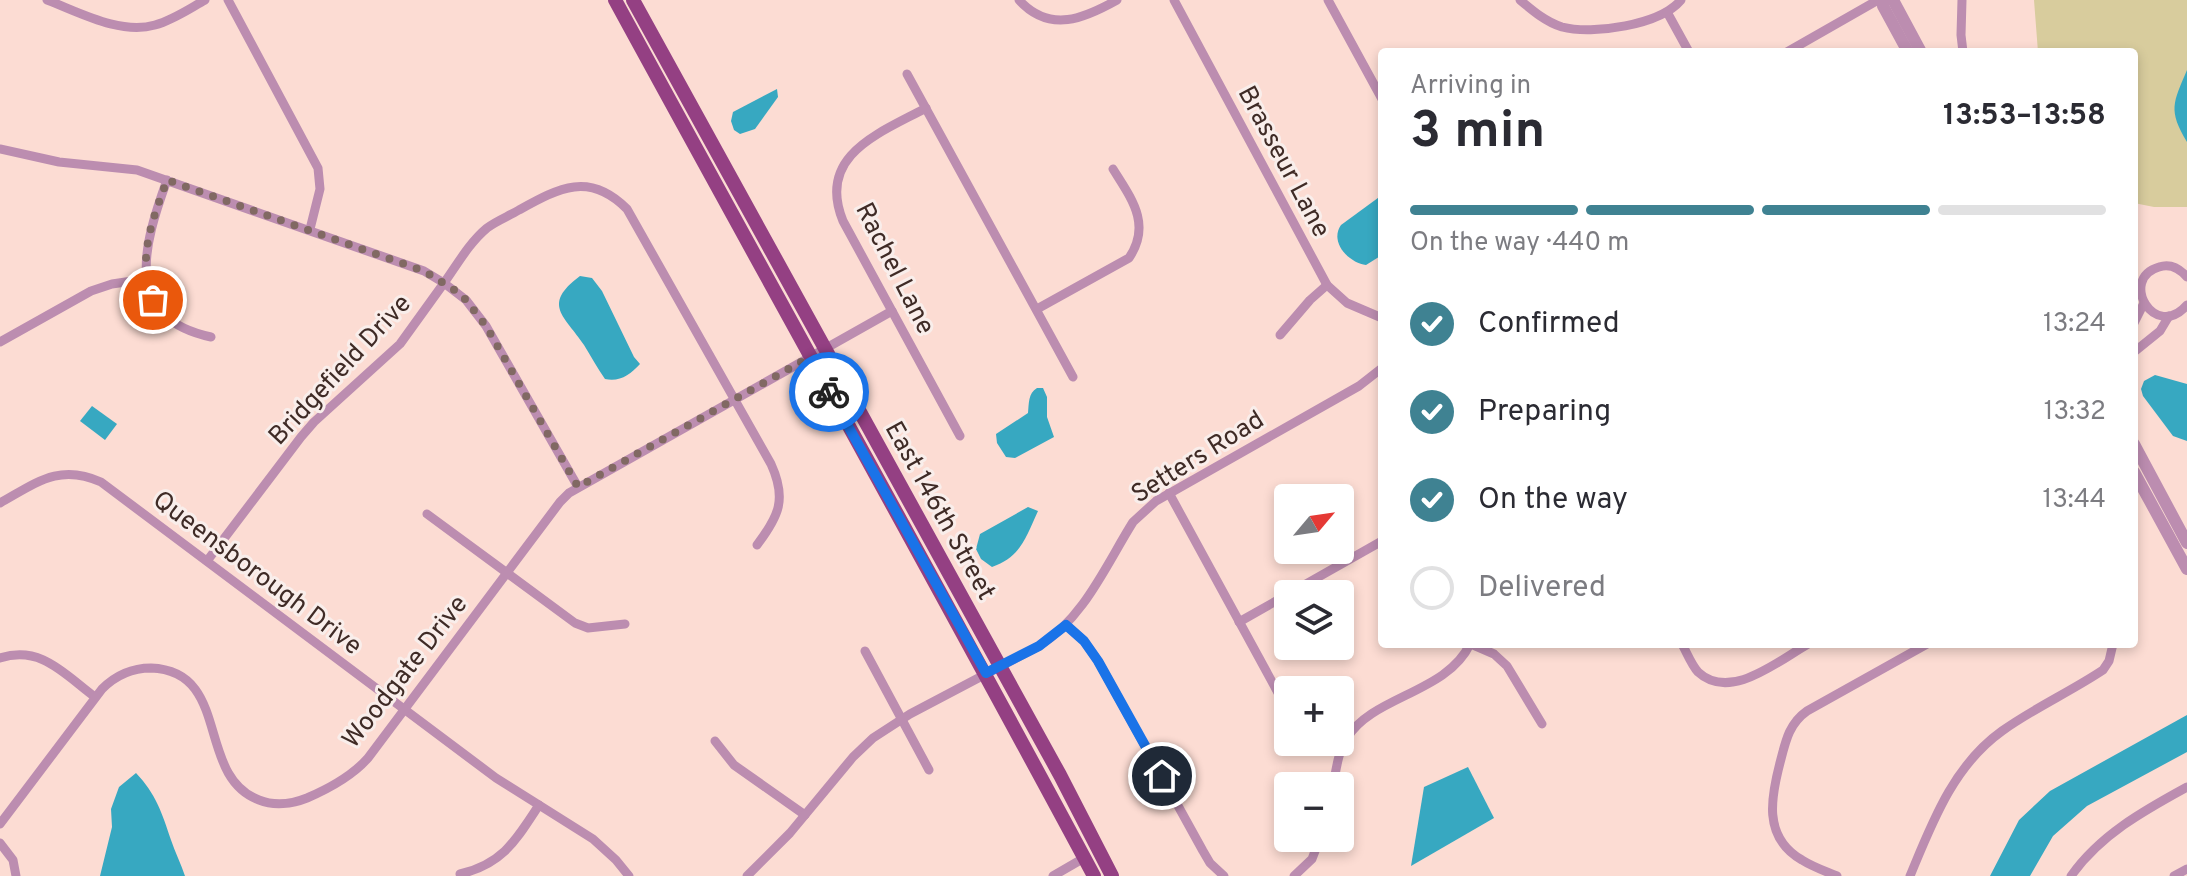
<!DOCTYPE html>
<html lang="en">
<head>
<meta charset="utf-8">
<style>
	:root { --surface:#fff; --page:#f2f2f3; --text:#2b2b33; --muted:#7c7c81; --line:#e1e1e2; --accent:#3f8292 }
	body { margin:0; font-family:Overpass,sans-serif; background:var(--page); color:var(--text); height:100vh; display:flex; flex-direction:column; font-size:30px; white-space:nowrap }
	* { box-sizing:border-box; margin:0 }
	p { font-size:26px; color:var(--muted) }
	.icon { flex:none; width:44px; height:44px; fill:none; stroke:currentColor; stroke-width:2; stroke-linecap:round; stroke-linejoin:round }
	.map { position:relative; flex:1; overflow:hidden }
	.drawer { position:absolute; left:1378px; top:48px; width:760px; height:600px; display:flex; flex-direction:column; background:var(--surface); border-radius:8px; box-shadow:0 4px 12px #0003 }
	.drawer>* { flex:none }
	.needle { width:52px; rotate:61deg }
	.buttons { position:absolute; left:1274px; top:484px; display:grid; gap:16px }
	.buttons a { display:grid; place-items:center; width:80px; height:80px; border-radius:8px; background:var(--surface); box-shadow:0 4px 12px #0003; font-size:40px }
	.pin { position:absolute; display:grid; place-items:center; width:68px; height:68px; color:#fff; margin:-34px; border:4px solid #fff; border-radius:50%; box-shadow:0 2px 8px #0007 }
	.courier { position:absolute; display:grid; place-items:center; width:80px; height:80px; margin:-40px; border:6px solid #1a73e8; border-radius:50%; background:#fff; color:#222; box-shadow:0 2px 10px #0007 }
	.summary em { font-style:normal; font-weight:700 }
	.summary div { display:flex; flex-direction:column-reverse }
	.summary { display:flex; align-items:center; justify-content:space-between; height:136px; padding:0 32px }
	h1 { font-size:52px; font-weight:700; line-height:60px }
	.bar { display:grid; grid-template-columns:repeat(4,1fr); gap:12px 8px; align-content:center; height:96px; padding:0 32px }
	.bar i { height:10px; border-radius:6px; background:var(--line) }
	.bar .current { background:var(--accent) }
	.bar p { grid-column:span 4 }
	ol { padding:0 32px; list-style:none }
	li { display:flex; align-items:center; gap:24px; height:88px }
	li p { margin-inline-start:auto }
	li .icon { padding:8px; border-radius:50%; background:var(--accent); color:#fff; stroke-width:4 }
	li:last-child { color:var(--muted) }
	li i { width:44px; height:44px; border:4px solid var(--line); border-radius:50% }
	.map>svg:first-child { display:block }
	.green { fill:#d8cc9d }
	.water { fill:#37a8c1 }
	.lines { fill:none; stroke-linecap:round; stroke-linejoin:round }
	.minor { stroke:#bc8db0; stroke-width:9 }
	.tertiary { stroke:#bc8db0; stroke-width:12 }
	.primary { stroke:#944083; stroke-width:14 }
	.done { stroke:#816963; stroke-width:8; stroke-dasharray:0 14.4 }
	.route { stroke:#1a73e8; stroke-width:10 }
	.labels { text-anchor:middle; stroke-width:6; stroke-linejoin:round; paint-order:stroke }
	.street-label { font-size:26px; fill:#3f2b26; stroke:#f9eeeb }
</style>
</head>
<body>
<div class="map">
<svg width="2187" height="876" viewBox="0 0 2187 876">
	<rect width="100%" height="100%" fill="#fcdcd3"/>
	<polygon class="green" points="2034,0 2187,0 2187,207 2154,207 2134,203 2134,52 2038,52"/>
	<g class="water">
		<path d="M2187,70V142C2168,110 2173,103 2187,70Z"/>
		<polygon points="777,89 778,97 755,129 740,134 734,130 731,121 733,112"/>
		<path d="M1382,195V255L1366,265C1349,263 1329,242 1341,225Z"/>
		<path d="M580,276L592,278L602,291L634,357L640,364C630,375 620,382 605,379C597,368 591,356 584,345C565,316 541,305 580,276Z"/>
		<polygon points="2155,375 2187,384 2187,441 2173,436 2143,396 2141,389 2144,381"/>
		<path d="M1037,388H1043L1047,397V417L1054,437L1015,458L1006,457L997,443L996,434L1028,413C1029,404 1028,393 1037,388Z"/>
		<polygon points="92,406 117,424 105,440 80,421"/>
		<path d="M1028,507L1038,511C1026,537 1021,557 992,567L981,559L976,549L980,534Z"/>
		<polygon points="2187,715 2187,752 2087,806 2053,836 2030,876 1990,876 2019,820 2050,791"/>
		<polygon points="1468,767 1494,818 1411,866 1424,787"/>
		<path d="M136,773C156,794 162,813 171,840C175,852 181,864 185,876H100L112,827L111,809L119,787Z"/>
	</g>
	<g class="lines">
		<g class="minor">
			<path d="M47,0C79,12 120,35 155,25C173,20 189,9 205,0"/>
			<polyline points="228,0 318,168 320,189 310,229"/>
			<path d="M1019,0C1050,34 1085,18 1117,0"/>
			<polyline points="1174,0 1327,285 1347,303 1382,318"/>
			<polyline points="1328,0 1382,99"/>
			<path d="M1520,0C1533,11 1546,22 1562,27C1593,35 1660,25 1681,0"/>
			<polyline points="1962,0 1961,35 1963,52"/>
			<polyline points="1667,12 1689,52"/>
			<polyline points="1787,52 1878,0"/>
			<polyline points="907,74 1073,377"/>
			<path d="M926,108C880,133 816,155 843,221L960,436"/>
			<polyline points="0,149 59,162 137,170 424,271 444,283 400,344 314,422 301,437 207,561"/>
			<path d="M167,180C144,244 121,318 211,337"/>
			<path d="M2187,277C2180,269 2171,263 2159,267C2118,279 2155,342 2187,305"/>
			<path d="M1037,309L1129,258C1152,224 1131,198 1113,169"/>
			<polyline points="2134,323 2144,303"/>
			<polyline points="1280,335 1310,300 1327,285"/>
			<polyline points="0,342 91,291 112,284 146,279"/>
			<polyline points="2134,352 2160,331 2169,316"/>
			<path d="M578,487L486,326L466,300L444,283C457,265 469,243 487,228C496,221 509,216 519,210C559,188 589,171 627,209L771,464C787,499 779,516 757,545"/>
			<polyline points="1169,493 1288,711"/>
			<path d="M0,503C36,483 59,463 101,482L496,778L593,839L616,860L629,876"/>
			<polyline points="427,514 575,623 588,628 625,624"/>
			<polyline points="1239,622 1382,541"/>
			<polyline points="1066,625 1084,641 1098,661 1203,851 1210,863 1224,876"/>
			<polyline points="1471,644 1494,654 1507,666 1542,724"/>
			<path d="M1682,644C1687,653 1691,664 1698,672C1730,702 1778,661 1808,644"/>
			<polyline points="865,651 929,770"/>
			<path d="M0,658C41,645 64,674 95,697"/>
			<polyline points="715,741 734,765 805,815"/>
			<polyline points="1329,742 1342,747"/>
			<path d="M1333,786C1336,771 1338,751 1347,738C1372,696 1447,693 1470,644"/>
			<path d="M0,824L102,689C115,676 131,668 151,668C232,671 195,776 259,800C274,806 292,804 307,798C328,789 353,775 368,758L560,502L569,493L892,311"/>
			<polyline points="0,843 13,860 16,876"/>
			<path d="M460,874C503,864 516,840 539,805"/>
			<path d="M747,876L790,833L853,757L873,738L910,714L1039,646C1084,618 1106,565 1133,522L1156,501L1359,386L1382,368"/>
			<polyline points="1053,876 1084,858"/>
			<polyline points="1294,876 1312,859 1320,838"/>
			<path d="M1837,876C1825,871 1813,867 1802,860C1762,837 1771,796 1781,759C1786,739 1790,723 1807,711L1927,644"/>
			<path d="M1910,876C1932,823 1953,766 2002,731C2034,708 2070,692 2103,670L2109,661L2113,644"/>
			<path d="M2071,876C2100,835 2143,811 2187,787"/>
			<polyline points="2174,876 2187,869"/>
		</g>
		<g class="tertiary">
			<polyline points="1883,0 1883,6 1908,52"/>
			<polyline points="1893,0 1921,52"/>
			<polyline points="2134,444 2187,543"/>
			<polyline points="2134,472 2187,569"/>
		</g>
		<g class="primary">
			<path d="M615,0C774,292 937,583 1094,876"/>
			<polyline points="633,0 1060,775 1112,876"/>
		</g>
	</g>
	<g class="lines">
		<path class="done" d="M153,300C136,261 153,218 167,180L424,271L456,291L466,300L486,326L578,487L810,357L829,392"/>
		<polyline class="route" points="829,392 986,673 1039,646 1066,625 1084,641 1098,661 1162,776"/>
	</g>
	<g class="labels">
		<g class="street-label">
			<text transform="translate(1285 161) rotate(62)" y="9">Brasseur Lane</text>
			<text transform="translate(896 268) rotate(63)" y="9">Rachel Lane</text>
			<text transform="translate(339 369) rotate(-47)" y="9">Bridgefield Drive</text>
			<text transform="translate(1197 456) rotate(-32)" y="9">Setters Road</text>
			<text transform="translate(941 510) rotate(61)" y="9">East 146th Street</text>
			<text transform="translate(258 572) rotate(37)" y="9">Queensborough Drive</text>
			<text transform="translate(404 671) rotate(-52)" y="9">Woodgate Drive</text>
		</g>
	</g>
</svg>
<div class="buttons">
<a><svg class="needle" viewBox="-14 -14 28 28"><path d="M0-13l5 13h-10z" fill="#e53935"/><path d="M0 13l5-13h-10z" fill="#7c7c81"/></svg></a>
<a><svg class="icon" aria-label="layers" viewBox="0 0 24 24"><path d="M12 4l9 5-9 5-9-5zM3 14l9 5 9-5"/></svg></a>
<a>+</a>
<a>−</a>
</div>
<div class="pin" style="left:153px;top:300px;background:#ea580c"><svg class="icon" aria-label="bag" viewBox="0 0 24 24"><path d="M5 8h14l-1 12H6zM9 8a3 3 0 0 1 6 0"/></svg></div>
<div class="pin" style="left:1162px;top:776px;background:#1f2937"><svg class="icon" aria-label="home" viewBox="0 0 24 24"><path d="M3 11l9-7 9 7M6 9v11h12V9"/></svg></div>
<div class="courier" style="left:829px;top:392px"><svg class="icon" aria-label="bike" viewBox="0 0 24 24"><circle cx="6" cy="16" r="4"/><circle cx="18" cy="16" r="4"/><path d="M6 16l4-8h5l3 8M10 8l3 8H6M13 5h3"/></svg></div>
<section class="drawer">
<div class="summary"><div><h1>3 min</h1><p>Arriving in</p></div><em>13:53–13:58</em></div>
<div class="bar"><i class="current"></i><i class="current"></i><i class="current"></i><i></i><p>On the way · 440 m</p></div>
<ol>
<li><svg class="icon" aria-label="check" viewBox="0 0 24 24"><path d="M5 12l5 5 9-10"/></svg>Confirmed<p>13:24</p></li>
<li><svg class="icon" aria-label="check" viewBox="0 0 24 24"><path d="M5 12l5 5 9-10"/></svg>Preparing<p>13:32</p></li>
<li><svg class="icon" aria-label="check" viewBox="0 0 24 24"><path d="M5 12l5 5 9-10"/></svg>On the way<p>13:44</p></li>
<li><i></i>Delivered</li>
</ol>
</section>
</div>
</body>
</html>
